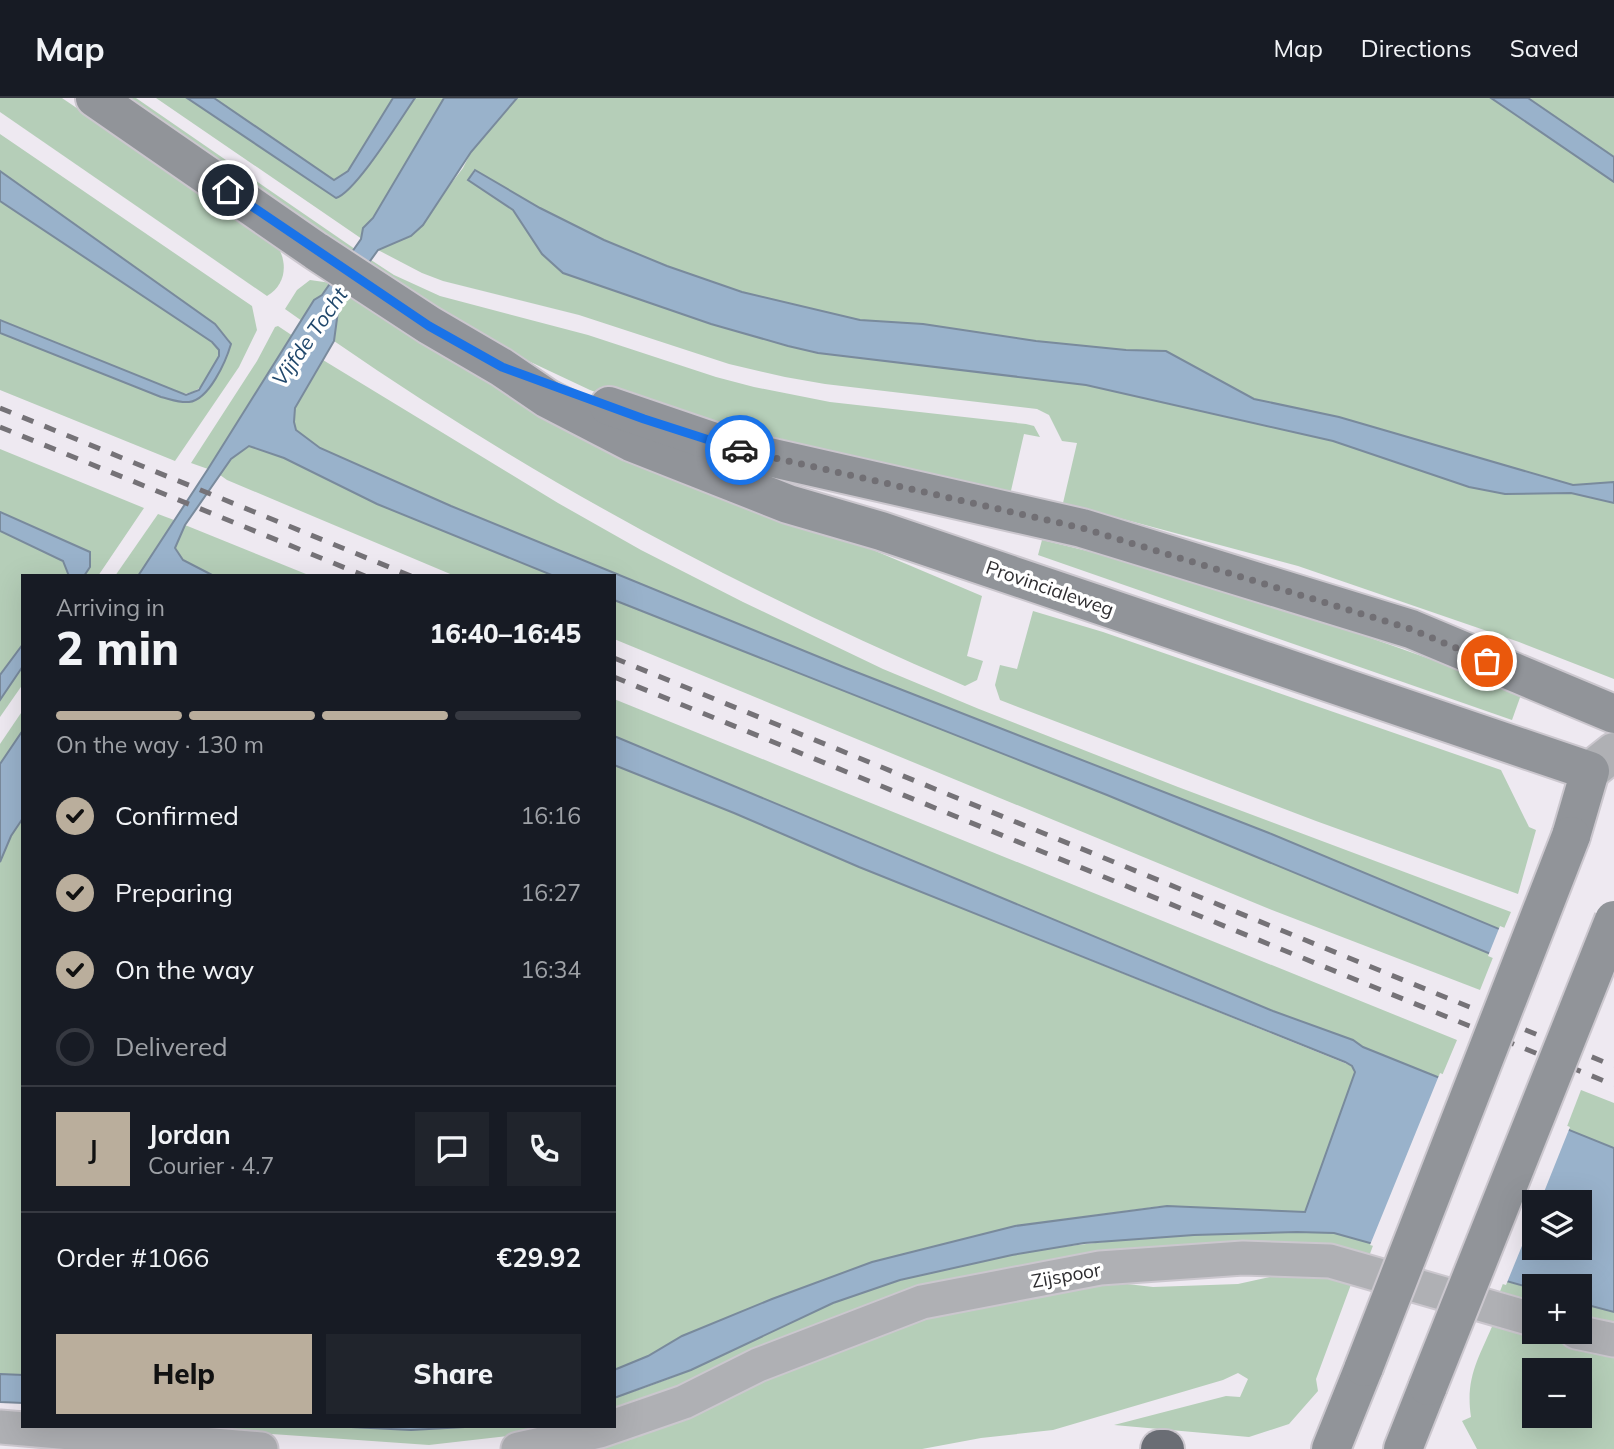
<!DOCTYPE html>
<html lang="en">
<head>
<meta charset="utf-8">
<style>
	:root { --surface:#171b24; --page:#20242c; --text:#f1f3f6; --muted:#9ea1a6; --line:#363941; --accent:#baae9c }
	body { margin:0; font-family:Mulish,sans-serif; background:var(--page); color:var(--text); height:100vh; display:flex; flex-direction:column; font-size:26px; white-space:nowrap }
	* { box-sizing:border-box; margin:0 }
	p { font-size:23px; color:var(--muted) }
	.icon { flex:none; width:38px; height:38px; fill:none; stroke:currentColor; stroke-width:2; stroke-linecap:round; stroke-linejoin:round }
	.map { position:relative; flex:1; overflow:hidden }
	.details { position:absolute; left:21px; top:476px; width:595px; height:854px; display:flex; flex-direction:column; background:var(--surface); border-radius:0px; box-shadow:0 7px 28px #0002 }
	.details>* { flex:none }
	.controls { position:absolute; left:1522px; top:1092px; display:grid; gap:14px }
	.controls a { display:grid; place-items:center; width:70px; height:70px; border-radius:0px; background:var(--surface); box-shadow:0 7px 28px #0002; font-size:35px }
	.pin { position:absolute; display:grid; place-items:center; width:60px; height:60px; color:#fff; margin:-30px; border:4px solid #fff; border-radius:50%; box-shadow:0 2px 7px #0007 }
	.courier { position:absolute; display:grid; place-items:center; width:70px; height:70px; margin:-35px; border:5px solid #1a73e8; border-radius:50%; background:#fff; color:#222; box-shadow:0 2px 9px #0007 }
	.head em { font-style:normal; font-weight:800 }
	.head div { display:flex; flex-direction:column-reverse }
	.head { display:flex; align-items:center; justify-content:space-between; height:119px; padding:0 35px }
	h1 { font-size:46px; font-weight:800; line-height:52px }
	.bar { display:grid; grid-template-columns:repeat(4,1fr); gap:10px 7px; align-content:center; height:84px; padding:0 35px }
	.bar i { height:9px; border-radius:5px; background:var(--line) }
	.bar .selected { background:var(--accent) }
	.bar p { grid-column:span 4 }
	.line { display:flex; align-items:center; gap:18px; padding:0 35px; border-top:2px solid var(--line) }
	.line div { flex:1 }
	.round { display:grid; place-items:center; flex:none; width:74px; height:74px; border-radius:0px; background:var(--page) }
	ol { padding:0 35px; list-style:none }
	li { display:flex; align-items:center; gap:21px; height:77px }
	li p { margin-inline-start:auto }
	li .icon { padding:7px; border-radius:50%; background:var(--accent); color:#111; stroke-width:4 }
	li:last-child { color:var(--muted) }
	li i { width:38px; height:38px; border:4px solid var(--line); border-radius:50% }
	.button { display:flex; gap:14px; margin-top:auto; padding:14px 35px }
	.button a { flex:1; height:80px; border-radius:0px; background:var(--accent); color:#111; font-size:28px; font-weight:800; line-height:80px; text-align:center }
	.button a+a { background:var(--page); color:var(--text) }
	header { display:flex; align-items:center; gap:42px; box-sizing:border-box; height:98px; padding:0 35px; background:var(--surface); border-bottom:2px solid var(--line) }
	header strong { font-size:33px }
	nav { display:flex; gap:38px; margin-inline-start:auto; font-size:24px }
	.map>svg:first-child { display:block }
	.green { fill:#b5ceb8; fill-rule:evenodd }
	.water { fill:#99b2cb; stroke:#798a9c; stroke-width:2; fill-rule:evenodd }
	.pier { fill:#eee9f1 }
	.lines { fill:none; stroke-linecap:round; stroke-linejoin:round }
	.minor-casing { stroke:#cbc7ce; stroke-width:37 }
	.tertiary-casing { stroke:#cbc7ce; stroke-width:42 }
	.secondary-casing { stroke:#cbc7ce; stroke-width:42 }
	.motorway-casing { stroke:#cbc7ce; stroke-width:42 }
	.minor { stroke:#afb0b4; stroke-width:33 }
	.tertiary { stroke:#afb0b4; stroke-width:38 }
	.secondary { stroke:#919499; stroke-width:38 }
	.motorway { stroke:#6a6d74; stroke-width:38 }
	.rail { stroke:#757277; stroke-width:5; stroke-dasharray:12 12; stroke-linecap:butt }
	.secondary-bridge-casing { stroke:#cbc7ce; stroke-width:42; stroke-linecap:butt }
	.secondary-bridge { stroke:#919499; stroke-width:38 }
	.done { stroke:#716f74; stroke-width:7; stroke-dasharray:0 12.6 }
	.route { stroke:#1a73e8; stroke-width:9 }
	.labels { text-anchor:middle; stroke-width:7; stroke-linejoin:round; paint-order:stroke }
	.street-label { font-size:19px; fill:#2e2d30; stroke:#fff }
	.water-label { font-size:21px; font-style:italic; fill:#21486c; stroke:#fff }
</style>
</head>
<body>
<header>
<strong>Map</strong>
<nav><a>Map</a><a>Directions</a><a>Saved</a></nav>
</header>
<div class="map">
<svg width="1614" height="1351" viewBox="0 0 1614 1351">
	<rect width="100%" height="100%" fill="#eee9f1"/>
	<g class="green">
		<path d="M0,0H62L276,146C288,163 287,186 267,198L0,14Z"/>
		<polygon points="123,0 136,0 368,160 394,177 440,198 588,237 716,279 754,289 830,304 1026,326 1034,328 1040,339 1024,336 1010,397 660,318 590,292 522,260 374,171"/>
		<polygon points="156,0 187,0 336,100 364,73 415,0 444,0 373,121 363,130 362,141"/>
		<polygon points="214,0 393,0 348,73 334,82"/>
		<polygon points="517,0 1491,0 1614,84 1614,384 1573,387 1339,319 1254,301 1166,253 1126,252 1036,243 923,226 860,222 742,194 667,168 604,142 540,110 474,72 468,82 513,112 563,175 711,226 818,255 1086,287 1333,343 1469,389 1505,396 1571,395 1614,405 1614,581 1519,544 1298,468 1063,405 1077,345 1062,343 1049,317 1037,311 825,286 785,279 729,266 579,217 443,183 422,175 378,152 411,138 463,70 471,54"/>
		<polygon points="1528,0 1614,0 1614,59"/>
		<polygon points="0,36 252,208 257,232 239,269 175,363 0,292 0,235 180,304 204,296 229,242 215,226 0,73"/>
		<path d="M0,103L212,244L219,252V258C213,278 199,300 176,295L0,222Z"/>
		<polygon points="310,182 331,185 322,197 314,202 302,223 285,211 297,192"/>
		<path d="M346,195L788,416L982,498L967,558L983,563L977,582L965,588C744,494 532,380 334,243L339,206Z"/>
		<polygon points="278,228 293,238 208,371 191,365 257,263 275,229"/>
		<polygon points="323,262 558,405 641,452 743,504 883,571 979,611 1178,689 1511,814 1503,833 1269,735 846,570 451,408 320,350 296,332 294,324 295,310"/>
		<polygon points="249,348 284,360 377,406 554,478 455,478 227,382 220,377 231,361"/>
		<polygon points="0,351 144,410 98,478 84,478 90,469 90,454 0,414"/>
		<polygon points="158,416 174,422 138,478 115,478"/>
		<polygon points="185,427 311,478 214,478 183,462 175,450"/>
		<polygon points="0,433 63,463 69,478 23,478 23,546 0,577"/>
		<path d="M1042,442C1206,480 1364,537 1522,594L1512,622L1038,457Z"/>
		<polygon points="614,502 1107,697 1494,857 1480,892 1267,810 614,541"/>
		<polygon points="1033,513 1103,534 1501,672 1529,729 1536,732 1518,796 1316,723 1000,602 995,587 1000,567 1017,571"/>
		<polygon points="23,568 23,586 0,619 0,602"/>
		<polygon points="614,601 1457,942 1441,980 1362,949 1353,942 1273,913 641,651 614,638"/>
		<polygon points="23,612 23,632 0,666 0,646"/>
		<polygon points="614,667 734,715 859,769 1352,968 1355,977 1307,1111 1302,1115 1162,1108 1015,1128 872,1164 772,1201 682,1238 648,1258 614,1272"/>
		<polygon points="23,720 23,1277 0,1276 0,764 11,738"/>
		<polygon points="1581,992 1614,1005 1614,1050 1566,1031"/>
		<path d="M1317,1134L1334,1135L1374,1145L1368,1161L1118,1157L614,1314V1300C639,1292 664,1283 689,1273C744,1249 796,1219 852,1198C1001,1145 1160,1135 1317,1134Z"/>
		<polygon points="1288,1175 1353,1181 1316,1281 1318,1293 1289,1326 1249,1339 1114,1327 1226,1298 1240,1299 1248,1281 1238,1275 1223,1282 1053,1332 981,1340 922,1351 580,1351 839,1245 937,1211 1093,1182 1153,1189 1238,1186"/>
		<polygon points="1504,1183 1535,1191 1535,1206 1499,1196"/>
		<polygon points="1580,1205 1614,1214 1614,1226 1580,1218"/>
		<path d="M1494,1224L1614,1255V1351H1477L1462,1323L1471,1319C1465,1279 1479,1260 1494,1224ZM1535,1272H1580V1318H1535Z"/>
		<polygon points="155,1328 331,1328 411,1332 483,1328 567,1328 553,1333 429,1347"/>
	</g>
	<g class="water">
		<path d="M187,0H214L334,82L348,73L393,0H415C401,20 356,94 336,100Z"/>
		<polygon points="444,0 517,0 471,54 423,127 411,138 378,152 339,206 334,243 295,310 294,324 296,332 320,350 451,408 846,570 1269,735 1614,879 1614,907 1107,697 614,502 614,478 554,478 377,406 284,360 249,348 231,361 185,427 175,450 183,462 214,478 138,478 208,371 314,202 322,197 361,141 363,130 373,120"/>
		<polygon points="1491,0 1528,0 1614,59 1614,84"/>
		<polygon points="475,72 540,110 604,142 667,168 742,194 860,222 923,226 1036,243 1126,252 1166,253 1254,301 1339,319 1573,387 1614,384 1614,405 1571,395 1505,396 1469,389 1333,343 1086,287 818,255 788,248 711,226 563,175 542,156 513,112 468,82"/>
		<path d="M0,73L215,226L231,246C226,263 209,302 189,304C179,305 170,301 161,299L0,235V222L186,297L199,292L219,258V252L212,244L0,103Z"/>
		<polygon points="0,414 90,454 90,469 84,478 69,478 63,463 0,433"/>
		<polygon points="23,546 23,568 0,602 0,577"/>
		<polygon points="23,632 23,720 11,738 0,764 0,666"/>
		<path d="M614,638L1273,913L1353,942L1363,949L1614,1050V1214L1580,1205V1188H1535V1191L1334,1135L1297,1134L1194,1137L1084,1145L1012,1157L900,1182L833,1205L691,1272L614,1300V1272L648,1258L682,1238L772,1201L872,1164L1015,1128L1167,1108L1305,1114L1355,974L1352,968L1345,964L859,769L734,715L614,667ZM1535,1104H1580V1150H1535Z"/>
		<polygon points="0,1276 23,1277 23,1305 0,1304"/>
		<polygon points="331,1328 483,1328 411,1332"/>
	</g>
	<g class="pier">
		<polygon points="1500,828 1614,875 1614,910 1488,858"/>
		<polygon points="1440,975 1570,1029 1540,1104 1535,1104 1535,1116 1506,1187 1370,1147"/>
	</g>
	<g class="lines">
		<defs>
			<g id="minor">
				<polyline points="1576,1234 1614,1242"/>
				<polyline points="0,1329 261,1351"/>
				<polyline points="518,1351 600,1333 684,1304 758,1267 922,1204 1100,1170 1243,1160 1330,1163 1535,1222"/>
			</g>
			<polyline id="tertiary" points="1590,673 1614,654"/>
			<g id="secondary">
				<polyline points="95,0 316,153 429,227 501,269 548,301 631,344 788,406 881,433 1590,673 1571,738"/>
				<polyline points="609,308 738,352 1082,430 1411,531 1614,616"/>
				<polyline points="1331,1351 1364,1269"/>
				<polyline points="1403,1351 1428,1288"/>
			</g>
			<polyline id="motorway" points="1160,1351 1165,1351"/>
		</defs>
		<use href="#minor" class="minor-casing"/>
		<use href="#tertiary" class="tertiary-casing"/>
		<use href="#secondary" class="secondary-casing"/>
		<use href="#motorway" class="motorway-casing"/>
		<use href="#minor" class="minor"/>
		<use href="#tertiary" class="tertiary"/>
		<use href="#secondary" class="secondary"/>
		<use href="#motorway" class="motorway"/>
		<g class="rail">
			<polyline points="0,310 411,478"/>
			<polyline points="0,329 365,478"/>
			<polyline points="614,560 1614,968"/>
			<polyline points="614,579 1614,987"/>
		</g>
		<defs>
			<g id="secondary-bridge">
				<polyline points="1364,1269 1571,738"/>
				<polyline points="1428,1288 1614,822"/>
			</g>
		</defs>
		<use href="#secondary-bridge" class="secondary-bridge-casing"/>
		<use href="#secondary-bridge" class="secondary-bridge"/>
	</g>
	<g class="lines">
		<polyline class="done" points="740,352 1082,430 1411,531 1487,563"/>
		<polyline class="route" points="228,92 429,228 502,269 644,321 740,352"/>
	</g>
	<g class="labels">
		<g class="street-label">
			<text transform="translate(1050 490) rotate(19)" y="7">Provincialeweg</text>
			<text transform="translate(1066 1177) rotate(-10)" y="7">Zijspoor</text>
		</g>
		<g class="water-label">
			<text transform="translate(310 239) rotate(-55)" y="7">Vijfde Tocht</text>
		</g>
	</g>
</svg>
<div class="controls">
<a><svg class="icon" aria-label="layers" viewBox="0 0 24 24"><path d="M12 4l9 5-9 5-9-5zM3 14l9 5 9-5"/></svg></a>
<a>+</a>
<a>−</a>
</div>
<div class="pin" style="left:1487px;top:563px;background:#ea580c"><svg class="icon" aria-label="bag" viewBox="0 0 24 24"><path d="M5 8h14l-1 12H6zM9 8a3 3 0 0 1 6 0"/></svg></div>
<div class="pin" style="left:228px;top:92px;background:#1f2937"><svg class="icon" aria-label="home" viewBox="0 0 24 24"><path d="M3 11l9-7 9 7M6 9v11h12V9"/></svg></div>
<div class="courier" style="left:740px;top:352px"><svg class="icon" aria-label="car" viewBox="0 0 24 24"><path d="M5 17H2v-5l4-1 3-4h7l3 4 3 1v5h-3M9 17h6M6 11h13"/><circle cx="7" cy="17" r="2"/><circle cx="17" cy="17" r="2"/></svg></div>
<section class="details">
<div class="head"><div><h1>2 min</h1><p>Arriving in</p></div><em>16:40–16:45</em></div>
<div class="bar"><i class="selected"></i><i class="selected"></i><i class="selected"></i><i></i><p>On the way · 130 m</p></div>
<ol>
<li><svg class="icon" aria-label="check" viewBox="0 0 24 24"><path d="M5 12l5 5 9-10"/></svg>Confirmed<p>16:16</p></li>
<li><svg class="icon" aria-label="check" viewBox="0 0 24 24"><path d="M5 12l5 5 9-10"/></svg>Preparing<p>16:27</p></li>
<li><svg class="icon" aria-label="check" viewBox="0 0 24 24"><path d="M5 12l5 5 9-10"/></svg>On the way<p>16:34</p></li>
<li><i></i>Delivered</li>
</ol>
<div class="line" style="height:126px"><b class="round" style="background:var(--accent);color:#111">J</b><div><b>Jordan</b><p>Courier · 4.7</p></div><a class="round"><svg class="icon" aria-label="chat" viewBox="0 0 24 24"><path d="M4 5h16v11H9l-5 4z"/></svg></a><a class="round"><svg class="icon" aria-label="phone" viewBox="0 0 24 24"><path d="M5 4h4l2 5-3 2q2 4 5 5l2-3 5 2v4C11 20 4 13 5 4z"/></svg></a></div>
<div class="line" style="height:91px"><div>Order #1066</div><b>€29.92</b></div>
<div class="button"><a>Help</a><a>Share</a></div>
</section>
</div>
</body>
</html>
